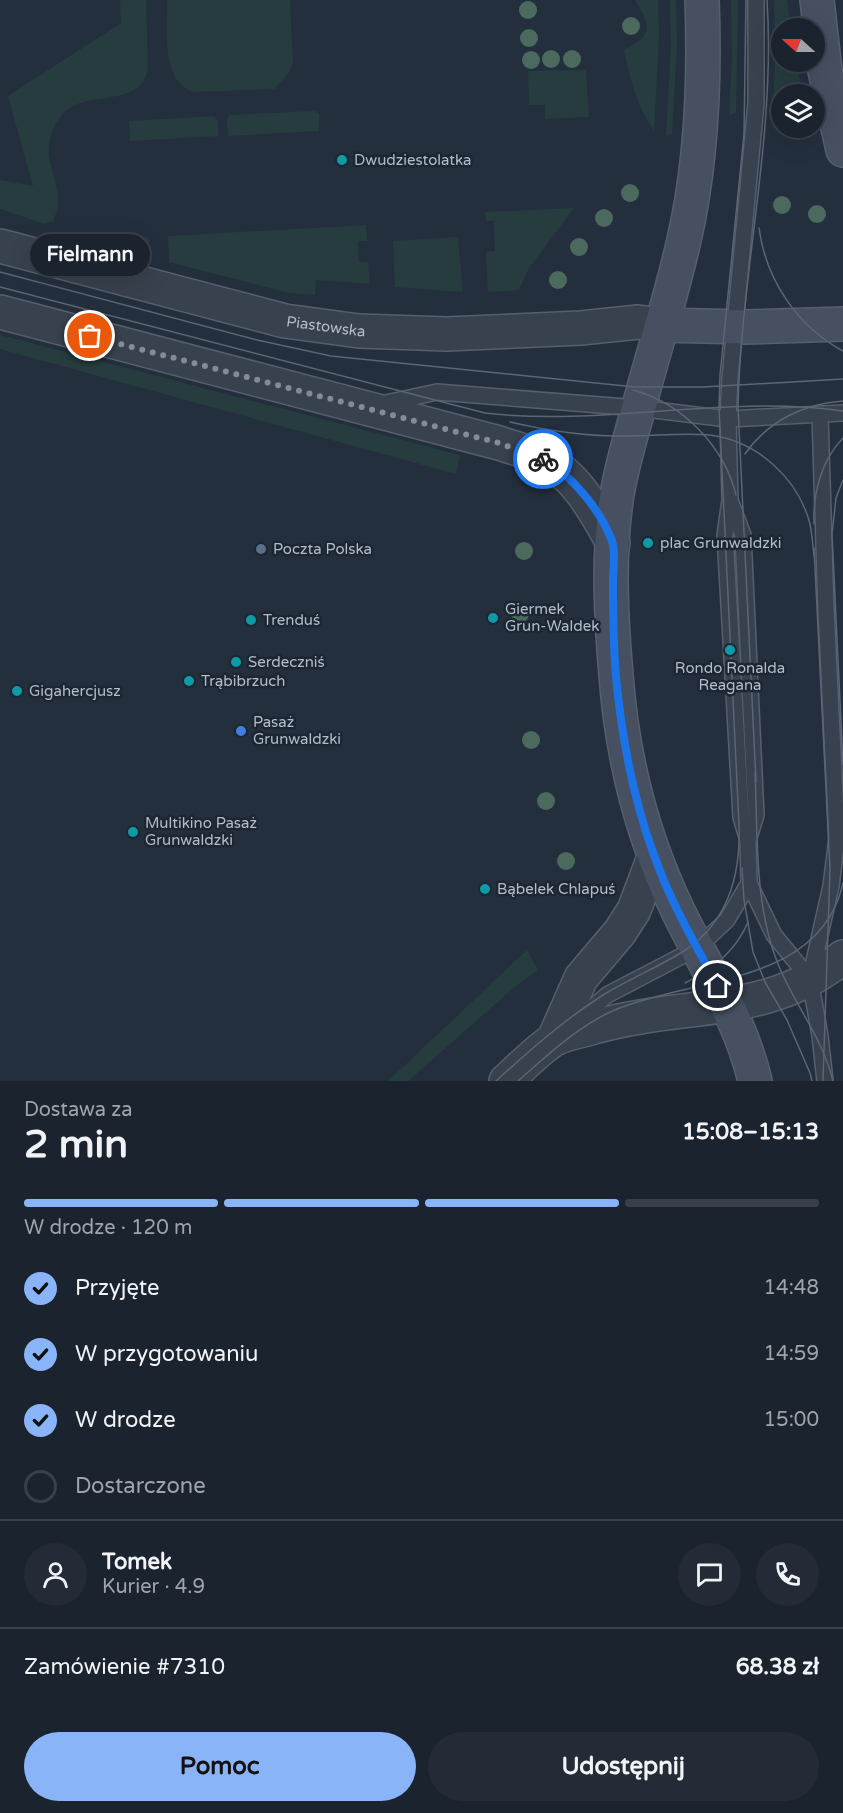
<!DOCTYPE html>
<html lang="pl">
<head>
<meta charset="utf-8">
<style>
	:root { --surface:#1b232e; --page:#242b36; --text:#f1f3f6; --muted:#a0a4aa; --line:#39404a; --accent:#8ab4f8 }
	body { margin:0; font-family:"Varela Round",sans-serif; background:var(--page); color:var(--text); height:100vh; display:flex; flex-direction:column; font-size:22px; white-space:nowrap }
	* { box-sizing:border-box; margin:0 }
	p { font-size:20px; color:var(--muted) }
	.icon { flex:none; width:33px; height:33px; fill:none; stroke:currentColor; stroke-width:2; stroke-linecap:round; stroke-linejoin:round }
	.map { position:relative; height:1081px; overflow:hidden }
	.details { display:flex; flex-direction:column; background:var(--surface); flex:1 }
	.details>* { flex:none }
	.needle { width:39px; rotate:291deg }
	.controls { position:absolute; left:771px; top:18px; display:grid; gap:12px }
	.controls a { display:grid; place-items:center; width:54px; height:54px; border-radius:50%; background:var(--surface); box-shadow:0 6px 24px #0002,0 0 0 2px var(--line); font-size:30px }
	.pin { position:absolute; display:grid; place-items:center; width:51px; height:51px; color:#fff; margin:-26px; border:3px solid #fff; border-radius:50%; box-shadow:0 2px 6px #0007 }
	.courier { position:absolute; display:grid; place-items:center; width:60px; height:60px; margin:-30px; border:4px solid #1a73e8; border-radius:50%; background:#fff; color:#222; box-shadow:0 2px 8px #0007 }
	.bubble { position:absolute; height:42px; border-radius:21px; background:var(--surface); box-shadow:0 6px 24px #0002,0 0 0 2px var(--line); font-size:20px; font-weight:700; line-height:42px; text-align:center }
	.overview em { font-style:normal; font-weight:700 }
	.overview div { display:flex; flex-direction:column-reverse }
	.overview { display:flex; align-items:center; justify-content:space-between; height:102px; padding:0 24px }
	h1 { font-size:39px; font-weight:700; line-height:45px }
	.bar { display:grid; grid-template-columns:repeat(4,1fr); gap:9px 6px; align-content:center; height:72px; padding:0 24px }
	.bar i { height:8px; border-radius:4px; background:var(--line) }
	.bar .selected { background:var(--accent) }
	.bar p { grid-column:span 4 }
	.line { display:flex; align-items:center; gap:15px; padding:0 24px; border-top:2px solid var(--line) }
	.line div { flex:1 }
	.round { display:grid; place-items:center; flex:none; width:63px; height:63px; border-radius:32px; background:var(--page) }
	ol { padding:0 24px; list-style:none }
	li { display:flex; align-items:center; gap:18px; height:66px }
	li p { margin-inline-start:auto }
	li .icon { padding:6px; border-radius:50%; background:var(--accent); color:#111; stroke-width:4 }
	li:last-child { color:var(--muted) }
	li i { width:33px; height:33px; border:3px solid var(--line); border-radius:50% }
	.cta { display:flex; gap:12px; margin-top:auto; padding:12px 24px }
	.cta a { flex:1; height:69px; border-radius:36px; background:var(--accent); color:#111; font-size:24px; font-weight:700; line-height:69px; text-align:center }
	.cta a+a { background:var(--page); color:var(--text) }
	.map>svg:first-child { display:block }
	.green { fill:#263c3f }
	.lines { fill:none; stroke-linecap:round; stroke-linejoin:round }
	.service-casing { stroke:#565f6c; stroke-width:18 }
	.tertiary-casing { stroke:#565f6c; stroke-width:36 }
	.secondary-casing { stroke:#565f6c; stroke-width:36 }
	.service { stroke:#38414e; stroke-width:15 }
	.tertiary { stroke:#38414e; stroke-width:33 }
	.secondary { stroke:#465061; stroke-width:33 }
	.tram { stroke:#5a6575; stroke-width:1.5 }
	.tree { fill:#4b6a5d }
	.done { stroke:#828b98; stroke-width:6; stroke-dasharray:0 10.8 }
	.route { stroke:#1a73e8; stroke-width:8 }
	.culture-dot { fill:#0f9aa8; stroke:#1d2633; stroke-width:2 }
	.service-dot { fill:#5c6f8a; stroke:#1d2633; stroke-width:2 }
	.shop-dot { fill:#3f7fe0; stroke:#1d2633; stroke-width:2 }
	.labels { text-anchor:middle; stroke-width:5; stroke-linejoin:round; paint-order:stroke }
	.poi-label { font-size:15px; fill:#b4bcc9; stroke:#1d2633; text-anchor:start }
	.street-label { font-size:15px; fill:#b4bcc9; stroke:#1d2633 }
</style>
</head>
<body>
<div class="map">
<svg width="843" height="1081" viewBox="0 0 843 1081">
	<rect width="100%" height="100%" fill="#242f3e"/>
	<g class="green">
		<path d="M120,0H146L148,69C139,111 83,87 61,116C29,158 72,184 53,221L45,224L0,209V180L33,186L8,96L121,23Z"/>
		<path d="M167,0H290L293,62L288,74L274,89L193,92C160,80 168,29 167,0Z"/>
		<path d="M635,0H658L659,36L654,131C637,106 630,79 624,50C654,36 651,25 635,0Z"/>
		<polygon points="670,0 676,0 677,47 672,134 666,136 671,47"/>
		<polygon points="731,0 738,0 736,113 729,115 732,59"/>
		<polygon points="774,0 787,0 791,28 782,28 782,62 796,62 803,94 782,94 781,110 773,110 775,62"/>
		<polygon points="586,70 589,117 545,119 545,105 529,105 528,71"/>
		<polygon points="314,111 319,114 319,131 228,136 227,120 229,115"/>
		<polygon points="214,116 218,122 218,136 130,141 129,121"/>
		<polygon points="574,208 529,268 519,290 488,292 486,252 495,251 494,221 486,221 485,212"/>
		<polygon points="366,225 367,241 358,241 359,262 368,262 370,284 316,280 315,295 289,293 169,262 168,236"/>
		<polygon points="149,237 150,257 105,246 104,239"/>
		<polygon points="458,237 463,292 395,287 393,241"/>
		<polygon points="0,335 460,455 456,474 0,349"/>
		<polygon points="527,950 538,970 517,985 408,1081 388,1081"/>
	</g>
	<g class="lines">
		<defs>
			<g id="service">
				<polyline points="756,0 756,103 730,378 728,419 730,500 725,535 741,817 748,841 749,883 774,935 810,979"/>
				<polyline points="381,404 437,392 638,408 728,419 843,413"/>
				<polyline points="820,415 826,610 837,837 831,886 810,979 820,1036 825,1081"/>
				<polyline points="731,503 743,535 749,665 756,815 748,841"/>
				<polyline points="573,1024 607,995 697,948 727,920 749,883"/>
			</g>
			<g id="tertiary">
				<path id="s1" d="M0,246L285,321L359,331L447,334L581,328L638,322L662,325"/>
				<path d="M0,312L499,443C513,448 528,451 540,457C576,474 594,509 613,543"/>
				<polyline points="554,1039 581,978 620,932 634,910 654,857"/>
				<path d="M506,1081C518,1070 542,1046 555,1039C566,1033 582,1031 594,1027C681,1002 769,1018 843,957"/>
			</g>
			<g id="secondary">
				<path d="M702,0C705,80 702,162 684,240C671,298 652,356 637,414C629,442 620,472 616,501C608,558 611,618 616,675C622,757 643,839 679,913C706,968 741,1020 755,1081"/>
				<polyline points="817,0 825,71 843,150"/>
				<polyline points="662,325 744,327 843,324"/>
			</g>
		</defs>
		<use href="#service" class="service-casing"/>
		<use href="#tertiary" class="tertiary-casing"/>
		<use href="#secondary" class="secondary-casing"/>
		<use href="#service" class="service"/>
		<use href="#tertiary" class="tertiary"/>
		<use href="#secondary" class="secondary"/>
		<g class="tram">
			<path d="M759,228C766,280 797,326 843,351"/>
			<polyline points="0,272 257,340 331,356 635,387 703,387 843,379"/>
			<path d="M0,287L485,413C604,427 724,394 843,411"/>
			<path d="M633,390C682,403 724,446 736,495"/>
			<path d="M510,422C545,430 582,436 618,436C649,437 679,432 710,435C757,441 798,478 810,524C812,534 813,545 814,556"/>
			<path d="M745,454C768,421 803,404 843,401"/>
			<polyline points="843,480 836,498 832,534 843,764"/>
			<path d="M814,524C813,493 821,461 843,438"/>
			<polyline points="814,548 830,869 823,1081"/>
			<path d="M755,773C758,836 754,905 778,964C795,1006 822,1036 833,1081"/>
			<path d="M756,782L738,407C741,271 776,136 767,0"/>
			<polyline points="742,868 744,900 753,952 765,982 787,1020 810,1073 812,1081"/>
			<path d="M685,983C712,970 736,951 748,922"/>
			<path d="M496,1081C530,1050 564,1020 603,995C627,980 654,969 679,954C727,926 741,876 739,824L719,408L720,375L744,134L746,0"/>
			<path d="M518,1081C549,1054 579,1025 617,1009C694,977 821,985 843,883"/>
		</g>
	</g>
	<g class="tree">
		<circle cx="528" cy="10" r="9"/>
		<circle cx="631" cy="26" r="9"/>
		<circle cx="529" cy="38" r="9"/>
		<circle cx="551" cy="59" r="9"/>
		<circle cx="572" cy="59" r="9"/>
		<circle cx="531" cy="60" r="9"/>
		<circle cx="630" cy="193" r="9"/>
		<circle cx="782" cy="205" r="9"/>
		<circle cx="817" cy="214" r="9"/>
		<circle cx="604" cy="218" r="9"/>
		<circle cx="579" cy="247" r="9"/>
		<circle cx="558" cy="280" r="9"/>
		<circle cx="524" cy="551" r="9"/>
		<circle cx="520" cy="614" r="9"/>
		<circle cx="531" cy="740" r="9"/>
		<circle cx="546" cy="801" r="9"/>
		<circle cx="566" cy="861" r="9"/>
	</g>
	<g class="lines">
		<polyline class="done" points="90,336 499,443 543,459"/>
		<path class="route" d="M543,459C571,474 601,511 612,541C616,552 613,570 613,582C613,617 613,652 617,687C623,744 634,801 654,855C670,901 695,944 718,986"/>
	</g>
	<g class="culture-dot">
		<circle cx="342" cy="160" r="6"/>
		<circle cx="648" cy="543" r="6"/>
		<circle cx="493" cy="618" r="6"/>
		<circle cx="251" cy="620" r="6"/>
		<circle cx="730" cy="650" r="6"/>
		<circle cx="236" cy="662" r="6"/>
		<circle cx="189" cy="681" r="6"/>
		<circle cx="17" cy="691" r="6"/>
		<circle cx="133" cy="832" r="6"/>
		<circle cx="485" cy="889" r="6"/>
	</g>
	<circle class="service-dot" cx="261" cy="549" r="6"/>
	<circle class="shop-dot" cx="241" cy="731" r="6"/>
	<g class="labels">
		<g class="poi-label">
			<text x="354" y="165">Dwudziestolatka</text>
			<text x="660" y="548">plac Grunwaldzki</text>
			<text x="273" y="554">Poczta Polska</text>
			<text x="505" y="614">Giermek<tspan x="505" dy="17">Grun-Waldek</tspan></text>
			<text x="263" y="625">Trenduś</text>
			<text x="248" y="667">Serdeczniś</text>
			<text x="730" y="673" text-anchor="middle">Rondo Ronalda<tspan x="730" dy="17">Reagana</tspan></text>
			<text x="201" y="686">Trąbibrzuch</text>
			<text x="29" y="696">Gigahercjusz</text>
			<text x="253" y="727">Pasaż<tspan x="253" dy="17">Grunwaldzki</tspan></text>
			<text x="145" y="828">Multikino Pasaż<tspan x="145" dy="17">Grunwaldzki</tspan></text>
			<text x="497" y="894">Bąbelek Chlapuś</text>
		</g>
		<g class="street-label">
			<text dy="5" stroke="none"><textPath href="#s1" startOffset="336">Piastowska</textPath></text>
		</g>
	</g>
</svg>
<div class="controls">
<a><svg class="needle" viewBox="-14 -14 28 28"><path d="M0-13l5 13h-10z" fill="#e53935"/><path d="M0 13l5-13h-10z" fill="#a0a4aa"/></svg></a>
<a><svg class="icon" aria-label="layers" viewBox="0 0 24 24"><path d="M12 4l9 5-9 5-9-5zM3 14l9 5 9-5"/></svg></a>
</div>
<div class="pin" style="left:90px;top:336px;background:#ea580c"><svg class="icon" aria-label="bag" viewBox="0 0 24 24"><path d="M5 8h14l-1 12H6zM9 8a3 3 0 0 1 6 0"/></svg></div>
<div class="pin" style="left:718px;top:986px;background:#1f2937"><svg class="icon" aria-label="home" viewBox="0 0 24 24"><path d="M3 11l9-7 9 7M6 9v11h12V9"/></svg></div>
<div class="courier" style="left:543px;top:459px"><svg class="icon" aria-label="bike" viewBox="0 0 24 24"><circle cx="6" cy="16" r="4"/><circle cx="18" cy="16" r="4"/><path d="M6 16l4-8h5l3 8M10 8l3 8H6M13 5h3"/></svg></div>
<div class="bubble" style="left:30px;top:234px;width:120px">Fielmann</div>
</div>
<section class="details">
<div class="overview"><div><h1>2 min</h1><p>Dostawa za</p></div><em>15:08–15:13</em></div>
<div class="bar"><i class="selected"></i><i class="selected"></i><i class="selected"></i><i></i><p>W drodze · 120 m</p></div>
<ol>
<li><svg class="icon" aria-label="check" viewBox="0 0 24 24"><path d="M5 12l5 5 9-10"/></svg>Przyjęte<p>14:48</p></li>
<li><svg class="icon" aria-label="check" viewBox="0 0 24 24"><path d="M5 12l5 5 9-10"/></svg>W przygotowaniu<p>14:59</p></li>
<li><svg class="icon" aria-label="check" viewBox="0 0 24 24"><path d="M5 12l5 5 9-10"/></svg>W drodze<p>15:00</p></li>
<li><i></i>Dostarczone</li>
</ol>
<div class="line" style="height:108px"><a class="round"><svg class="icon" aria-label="person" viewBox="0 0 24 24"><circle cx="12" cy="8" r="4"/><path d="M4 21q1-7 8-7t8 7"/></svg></a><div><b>Tomek</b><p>Kurier · 4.9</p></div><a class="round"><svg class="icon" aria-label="chat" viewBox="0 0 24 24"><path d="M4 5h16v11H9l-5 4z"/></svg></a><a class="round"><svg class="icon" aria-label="phone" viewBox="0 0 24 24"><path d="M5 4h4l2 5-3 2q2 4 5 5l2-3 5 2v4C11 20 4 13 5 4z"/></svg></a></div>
<div class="line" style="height:78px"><div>Zamówienie #7310</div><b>68.38 zł</b></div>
<div class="cta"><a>Pomoc</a><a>Udostępnij</a></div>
</section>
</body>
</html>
